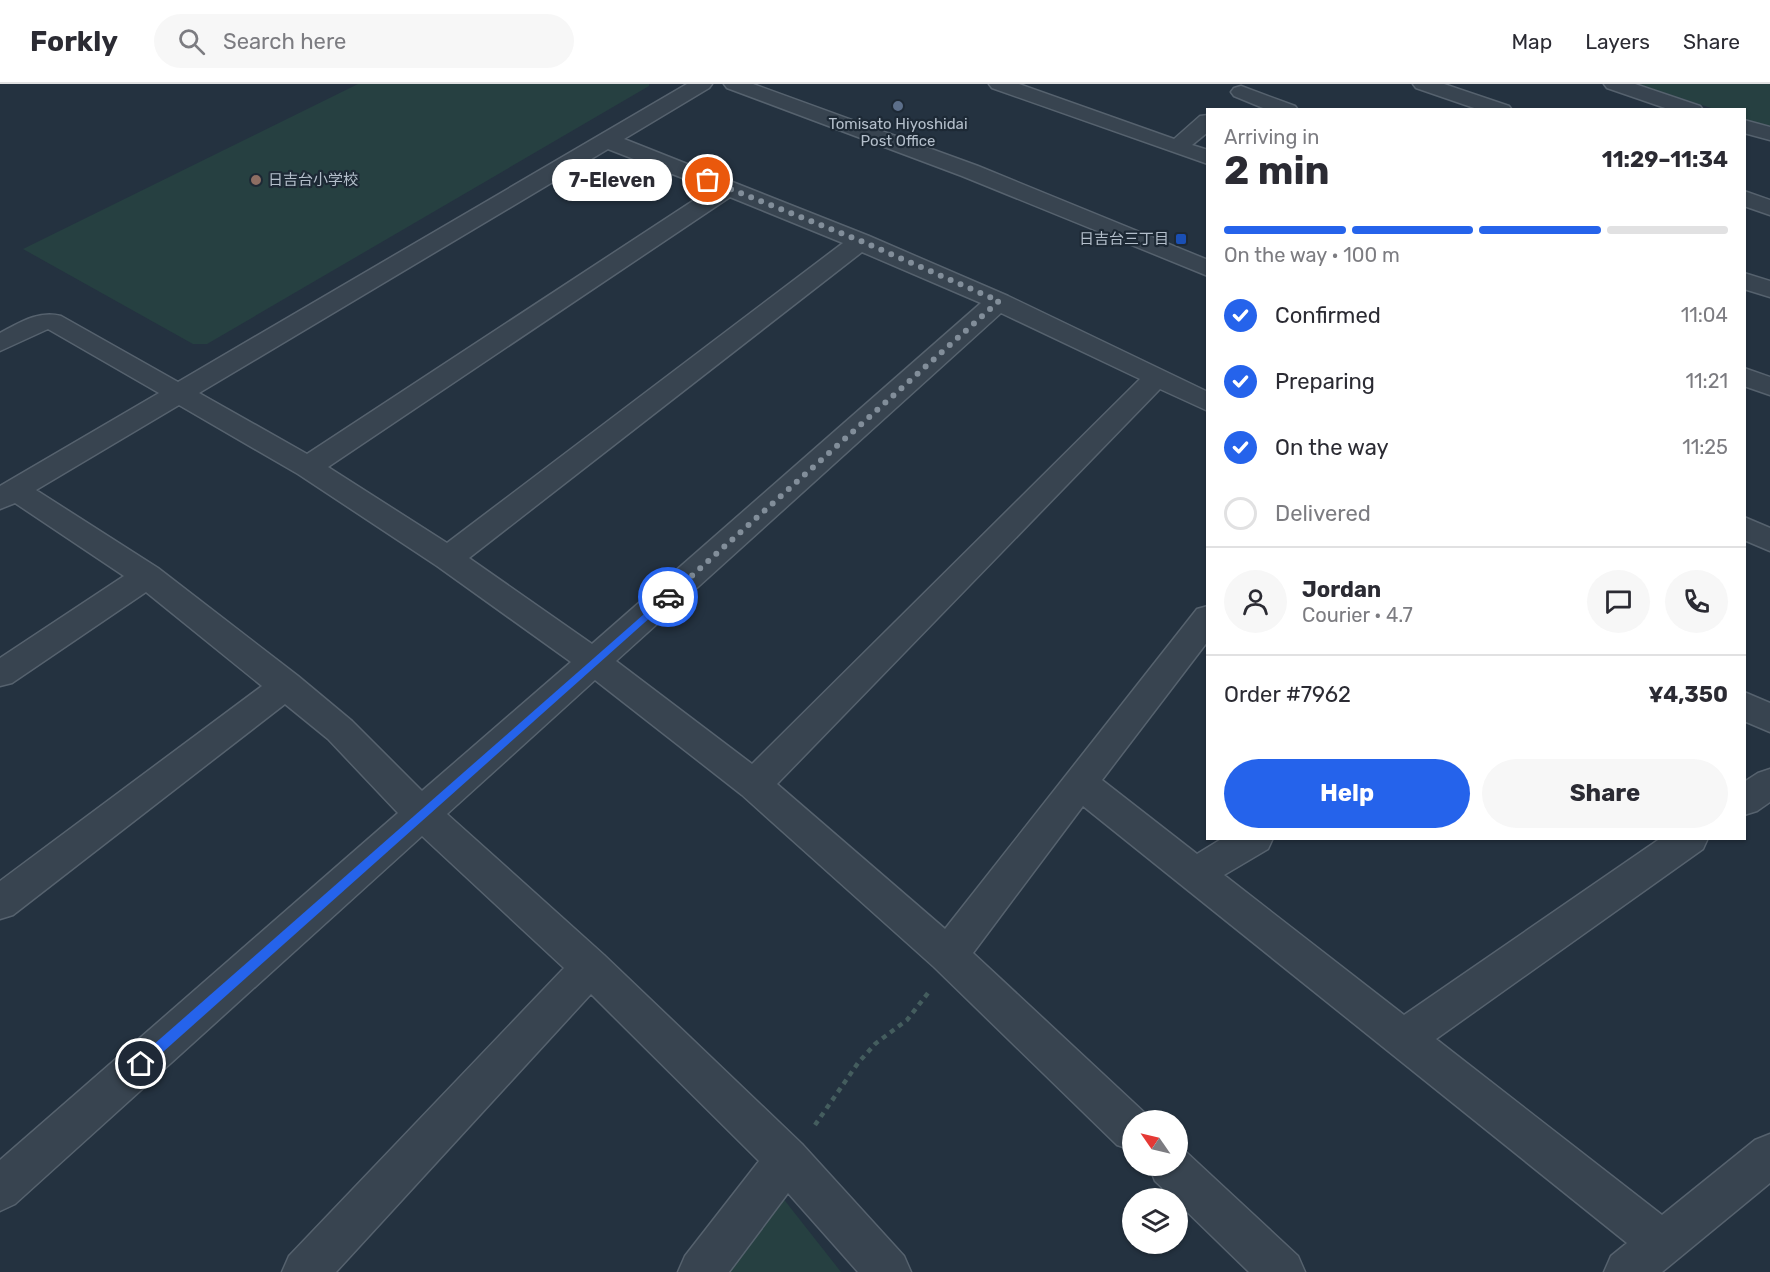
<!DOCTYPE html>
<html lang="en">
<head>
<meta charset="utf-8">
<style>
	:root { --surface:#fff; --page:#f7f7f7; --text:#2b2b33; --muted:#7c7c81; --line:#e1e1e2; --accent:#2563eb }
	body { margin:0; font-family:Rubik,"Noto Sans JP",sans-serif; background:var(--page); color:var(--text); height:100vh; display:flex; flex-direction:column; font-size:22px; white-space:nowrap }
	* { box-sizing:border-box; margin:0 }
	p { font-size:20px; color:var(--muted) }
	.icon { flex:none; width:33px; height:33px; fill:none; stroke:currentColor; stroke-width:2; stroke-linecap:round; stroke-linejoin:round }
	.map { position:relative; flex:1; overflow:hidden }
	.panel { position:absolute; left:1206px; top:24px; width:540px; height:732px; display:flex; flex-direction:column; background:var(--surface); border-radius:0px; box-shadow:0 2px 4px #0004 }
	.panel>* { flex:none }
	.needle { width:39px; rotate:304deg }
	.controls { position:absolute; left:1122px; top:1026px; display:grid; gap:12px }
	.controls a { display:grid; place-items:center; width:66px; height:66px; border-radius:50%; background:var(--surface); box-shadow:0 2px 4px #0004; font-size:30px }
	.pin { position:absolute; display:grid; place-items:center; width:51px; height:51px; color:#fff; margin:-26px; border:3px solid #fff; border-radius:50%; box-shadow:0 2px 6px #0007 }
	.courier { position:absolute; display:grid; place-items:center; width:60px; height:60px; margin:-30px; border:4px solid #2563eb; border-radius:50%; background:#fff; color:#222; box-shadow:0 2px 8px #0007 }
	.bubble { position:absolute; height:42px; border-radius:21px; background:var(--surface); box-shadow:0 2px 4px #0004; font-size:20px; font-weight:700; line-height:42px; text-align:center }
	.summary em { font-style:normal; font-weight:700 }
	.summary div { display:flex; flex-direction:column-reverse }
	.summary { display:flex; align-items:center; justify-content:space-between; height:102px; padding:0 18px }
	h1 { font-size:39px; font-weight:700; line-height:45px }
	.bar { display:grid; grid-template-columns:repeat(4,1fr); gap:9px 6px; align-content:center; height:72px; padding:0 18px }
	.bar i { height:8px; border-radius:4px; background:var(--line) }
	.bar .on { background:var(--accent) }
	.bar p { grid-column:span 4 }
	.line { display:flex; align-items:center; gap:15px; padding:0 18px; border-top:2px solid var(--line) }
	.line div { flex:1 }
	.round { display:grid; place-items:center; flex:none; width:63px; height:63px; border-radius:32px; background:var(--page) }
	ol { padding:0 18px; list-style:none }
	li { display:flex; align-items:center; gap:18px; height:66px }
	li p { margin-inline-start:auto }
	li .icon { padding:6px; border-radius:50%; background:var(--accent); color:#fff; stroke-width:4 }
	li:last-child { color:var(--muted) }
	li i { width:33px; height:33px; border:3px solid var(--line); border-radius:50% }
	.action { display:flex; gap:12px; margin-top:auto; padding:12px 18px }
	.action a { flex:1; height:69px; border-radius:36px; background:var(--accent); color:#fff; font-size:24px; font-weight:700; line-height:69px; text-align:center }
	.action a+a { background:var(--page); color:var(--text) }
	header { display:flex; align-items:center; gap:36px; box-sizing:border-box; height:84px; padding:0 30px; background:var(--surface); border-bottom:2px solid var(--line) }
	header strong { font-size:28px }
	nav { display:flex; gap:33px; margin-inline-start:auto; font-size:21px }
	.search { width:420px; height:54px; background:var(--page); display:flex; align-items:center; gap:15px; box-sizing:border-box; padding:0 21px; border-radius:33px; color:var(--muted); font-size:22px }
	.map>svg:first-child { display:block }
	.green { fill:#264041 }
	.lines { fill:none; stroke-linecap:round; stroke-linejoin:round }
	.minor-casing { stroke:#56626e; stroke-width:3 }
	.tertiary-casing { stroke:#56626e; stroke-width:3 }
	.path { stroke:#445d5e; stroke-width:4.5; stroke-dasharray:5 5; stroke-linecap:butt }
	.minor { fill:#384450; fill-rule:evenodd }
	.tertiary { fill:#384450; fill-rule:evenodd }
	.route { fill:#2563eb }
	.done { stroke:#828e9a; stroke-width:6; stroke-dasharray:0 10.8 }
	.service-dot { fill:#5c6f8a; stroke:#1d2935; stroke-width:2 }
	.education-dot { fill:#8d6e63; stroke:#1d2935; stroke-width:2 }
	.transit-dot { fill:#1a4fb4; stroke:#1d2935; stroke-width:2 }
	.labels { text-anchor:middle; stroke-width:4.5; stroke-linejoin:round; paint-order:stroke }
	.far-poi-label { font-size:15px; fill:#b4bfcb; stroke:#1d2935 }
</style>
</head>
<body>
<header>
<strong>Forkly</strong>
<div class="search"><svg class="icon" aria-label="search" viewBox="0 0 24 24"><circle cx="10" cy="10" r="6"/><path d="M15 15l6 6"/></svg>Search here</div>
<nav><a>Map</a><a>Layers</a><a>Share</a></nav>
</header>
<div class="map">
<svg width="1770" height="1188" viewBox="0 0 1770 1188">
	<rect width="100%" height="100%" fill="#243240"/>
	<g class="green">
		<polygon points="358,0 649,0 649,2 207,260 193,260 23,165"/>
		<polygon points="1638,0 1770,0 1770,44 1745,36 1744,26 1714,25"/>
		<polygon points="782,1113 841,1188 726,1188"/>
	</g>
	<g class="lines">
		<defs>
			<g id="minor">
				<path d="M687,0H712L709,4L624,55L869,152L1008,212L1208,308V327L1160,305L777,700L945,845L1197,525L1208,522V557L1102,696L1197,770L1223,754H1273L1268,765L1224,791L1404,931L1661,754H1708L1703,765L1436,955L1662,1131L1755,1056L1770,1050V1099L1662,1188H1604L1611,1172L1627,1159L1083,722L973,869L1147,1031L1149,1036H1132V1066L1117,1061L934,883L742,711L595,596L447,730L604,871L802,1060L904,1172L911,1188H858L788,1109L729,1188H678L685,1172L759,1077L591,910L336,1188H282L289,1172L564,884L422,752L15,1120L0,1127V1076L398,729L328,655L285,620L13,831L0,835V797L262,602L146,508L12,599L0,602V574L124,492L15,419L0,425V402L159,309L48,245L0,267V249C19,239 38,226 61,232L178,298ZM608,65L711,105L307,370L199,309ZM730,113L843,159L447,459L328,383ZM862,168L981,219L592,560L469,474ZM1001,229L1140,295L752,680L616,577ZM179,321L298,390L437,482L571,578L422,707L352,637L298,592L158,484L36,406Z"/>
				<polygon points="989,0 1019,0 1174,55 1200,32 1208,31 1208,48 1192,61 1208,66 1208,80 992,4"/>
				<polygon points="1413,0 1444,0 1509,22 1512,26 1480,26 1416,4"/>
				<polygon points="1604,0 1635,0 1700,22 1703,26 1671,26 1607,4"/>
				<polygon points="1241,2 1295,22 1298,26 1268,26 1234,12 1231,8 1234,4"/>
				<polygon points="1744,36 1770,43 1770,56 1744,49"/>
				<polygon points="1744,107 1770,116 1770,131 1744,122"/>
				<polygon points="1744,189 1770,197 1770,213 1744,205"/>
				<polygon points="1744,284 1770,293 1770,311 1744,302"/>
				<polygon points="1744,608 1770,619 1770,648 1744,637"/>
				<polygon points="1770,685 1770,718 1757,727 1744,731 1744,698 1758,689"/>
				<polygon points="1178,1064 1185,1067 1298,1172 1305,1188 1249,1188 1178,1119 1178,1114 1173,1114 1155,1097 1149,1082 1178,1082"/>
			</g>
			<g id="tertiary">
				<polygon points="724,0 753,0 978,82 1208,176 1208,192 962,92 727,4"/>
				<polygon points="1744,433 1770,444 1770,467 1744,456"/>
			</g>
		</defs>
		<use href="#minor" class="minor-casing"/>
		<use href="#tertiary" class="tertiary-casing"/>
		<polyline class="path" points="815,1041 858,979 875,960 907,936 928,909"/>
		<use href="#minor" class="minor"/>
		<use href="#tertiary" class="tertiary"/>
	</g>
	<polygon class="route" points="668,509 672,513 671,515 145,984 136,984 136,976"/>
	<g class="lines">
		<polyline class="done" points="668,513 999,217 861,157 708,96"/>
	</g>
	<circle class="service-dot" cx="898" cy="22" r="6"/>
	<circle class="education-dot" cx="256" cy="96" r="6"/>
	<rect class="transit-dot" x="1175" y="149" width="12" height="12" rx="3"/>
	<g class="labels">
		<g class="far-poi-label">
			<text x="898" y="45">Tomisato Hiyoshidai<tspan x="898" dy="17">Post Office</tspan></text>
			<text x="268" y="101" text-anchor="start">日吉台小学校</text>
			<text x="1169" y="160" text-anchor="end">日吉台三丁目</text>
		</g>
	</g>
</svg>
<div class="controls">
<a><svg class="needle" viewBox="-14 -14 28 28"><path d="M0-13l5 13h-10z" fill="#e53935"/><path d="M0 13l5-13h-10z" fill="#7c7c81"/></svg></a>
<a><svg class="icon" aria-label="layers" viewBox="0 0 24 24"><path d="M12 4l9 5-9 5-9-5zM3 14l9 5 9-5"/></svg></a>
</div>
<div class="pin" style="left:708px;top:96px;background:#ea580c"><svg class="icon" aria-label="bag" viewBox="0 0 24 24"><path d="M5 8h14l-1 12H6zM9 8a3 3 0 0 1 6 0"/></svg></div>
<div class="pin" style="left:141px;top:980px;background:#1f2937"><svg class="icon" aria-label="home" viewBox="0 0 24 24"><path d="M3 11l9-7 9 7M6 9v11h12V9"/></svg></div>
<div class="courier" style="left:668px;top:513px"><svg class="icon" aria-label="car" viewBox="0 0 24 24"><path d="M5 17H2v-5l4-1 3-4h7l3 4 3 1v5h-3M9 17h6M6 11h13"/><circle cx="7" cy="17" r="2"/><circle cx="17" cy="17" r="2"/></svg></div>
<div class="bubble" style="left:552px;top:75px;width:120px">7-Eleven</div>
<section class="panel">
<div class="summary"><div><h1>2 min</h1><p>Arriving in</p></div><em>11:29–11:34</em></div>
<div class="bar"><i class="on"></i><i class="on"></i><i class="on"></i><i></i><p>On the way · 100 m</p></div>
<ol>
<li><svg class="icon" aria-label="check" viewBox="0 0 24 24"><path d="M5 12l5 5 9-10"/></svg>Confirmed<p>11:04</p></li>
<li><svg class="icon" aria-label="check" viewBox="0 0 24 24"><path d="M5 12l5 5 9-10"/></svg>Preparing<p>11:21</p></li>
<li><svg class="icon" aria-label="check" viewBox="0 0 24 24"><path d="M5 12l5 5 9-10"/></svg>On the way<p>11:25</p></li>
<li><i></i>Delivered</li>
</ol>
<div class="line" style="height:108px"><a class="round"><svg class="icon" aria-label="person" viewBox="0 0 24 24"><circle cx="12" cy="8" r="4"/><path d="M4 21q1-7 8-7t8 7"/></svg></a><div><b>Jordan</b><p>Courier · 4.7</p></div><a class="round"><svg class="icon" aria-label="chat" viewBox="0 0 24 24"><path d="M4 5h16v11H9l-5 4z"/></svg></a><a class="round"><svg class="icon" aria-label="phone" viewBox="0 0 24 24"><path d="M5 4h4l2 5-3 2q2 4 5 5l2-3 5 2v4C11 20 4 13 5 4z"/></svg></a></div>
<div class="line" style="height:78px"><div>Order #7962</div><b>¥4,350</b></div>
<div class="action"><a>Help</a><a>Share</a></div>
</section>
</div>
</body>
</html>
